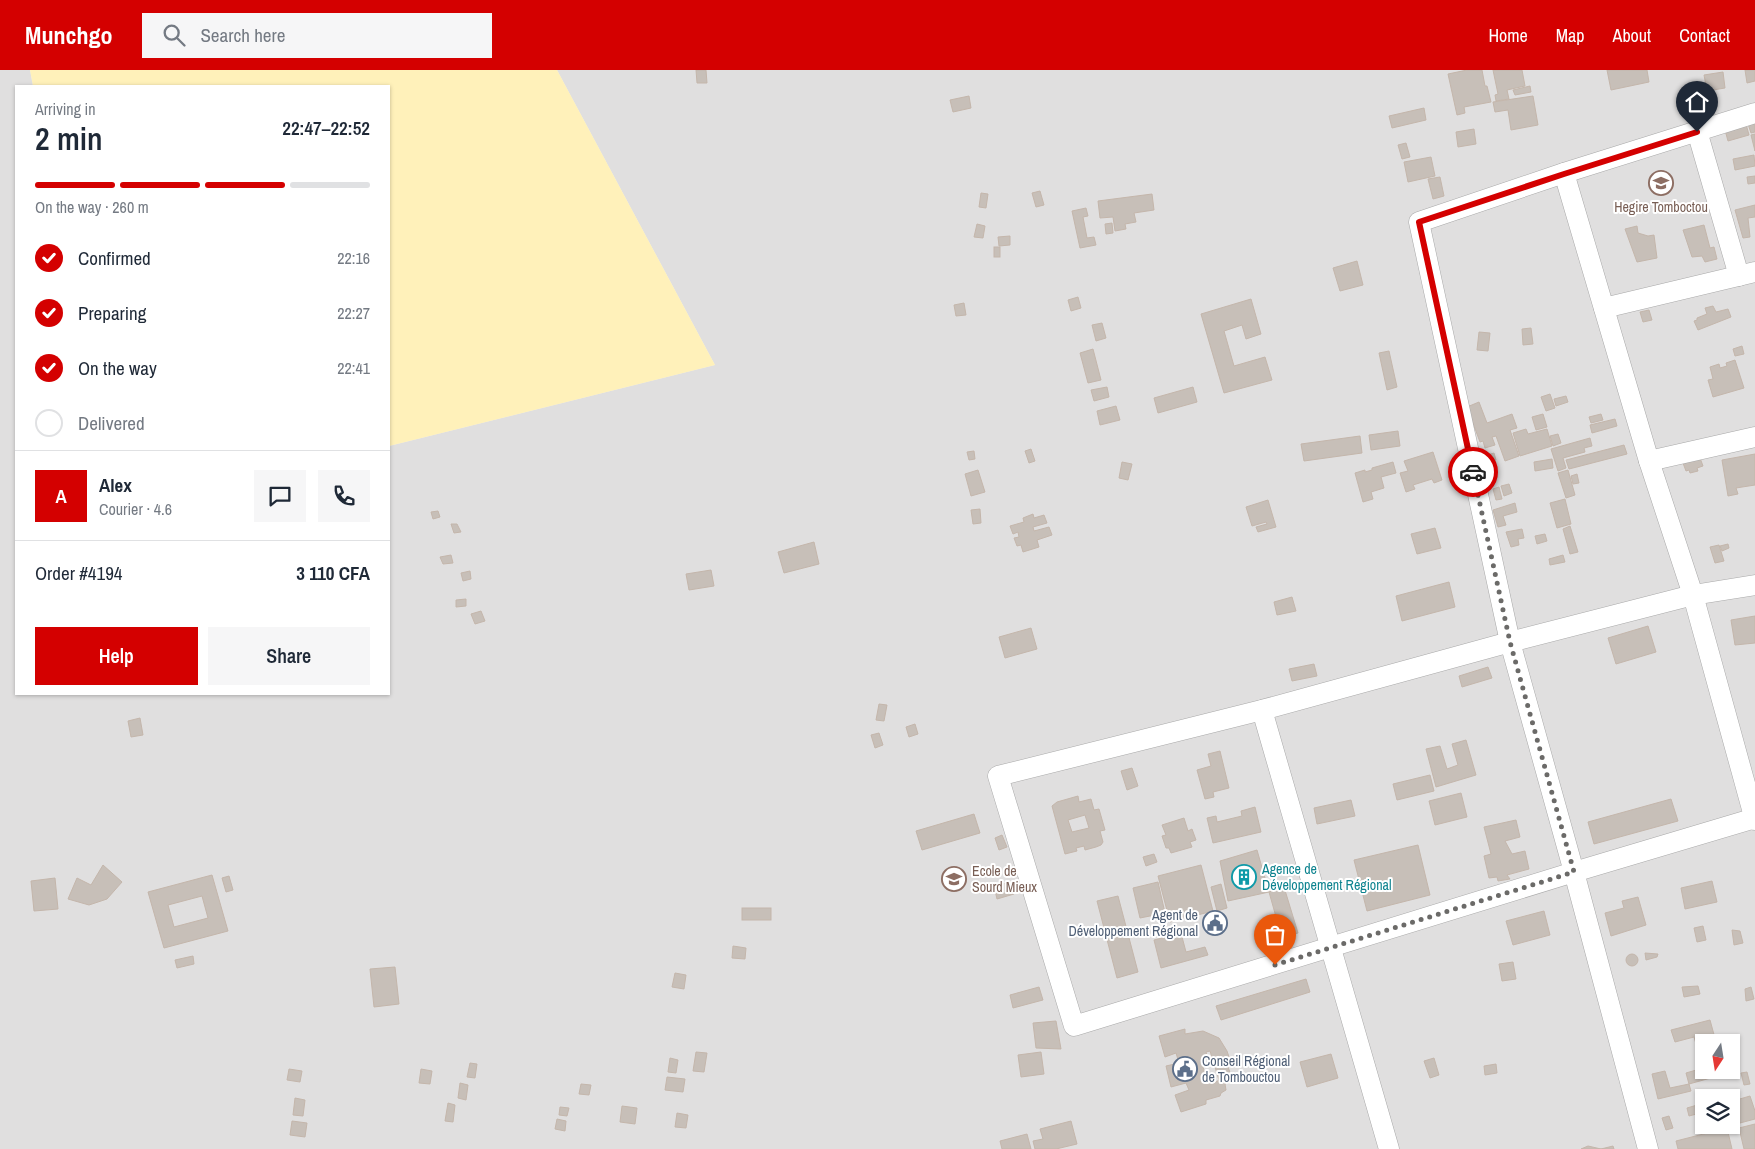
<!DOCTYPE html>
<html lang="en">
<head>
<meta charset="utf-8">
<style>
	:root { --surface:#fff; --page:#f6f6f7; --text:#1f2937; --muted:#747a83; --line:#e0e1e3; --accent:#d40000 }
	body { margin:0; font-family:"Archivo Narrow",sans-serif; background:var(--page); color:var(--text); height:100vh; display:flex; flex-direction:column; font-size:19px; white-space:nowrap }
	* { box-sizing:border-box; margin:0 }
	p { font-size:16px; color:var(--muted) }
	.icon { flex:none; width:28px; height:28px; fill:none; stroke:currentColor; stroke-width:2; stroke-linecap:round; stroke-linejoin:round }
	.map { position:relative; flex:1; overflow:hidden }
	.panel { position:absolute; left:15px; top:15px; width:375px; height:610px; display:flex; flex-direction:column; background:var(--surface); border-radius:0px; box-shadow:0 1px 4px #0004 }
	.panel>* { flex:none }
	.needle { width:32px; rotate:192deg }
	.fabs { position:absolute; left:1695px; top:964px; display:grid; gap:10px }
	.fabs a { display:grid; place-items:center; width:45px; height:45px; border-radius:0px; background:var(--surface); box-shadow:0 1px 4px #0004; font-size:25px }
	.pin { position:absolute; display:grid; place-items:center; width:42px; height:42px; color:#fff; margin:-51px -21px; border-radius:50% 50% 50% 0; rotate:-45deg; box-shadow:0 0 5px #0007 }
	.pin .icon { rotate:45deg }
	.courier { position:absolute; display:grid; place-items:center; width:50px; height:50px; margin:-25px; border:4px solid #d40000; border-radius:50%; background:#fff; color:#222; box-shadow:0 1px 6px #0007 }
	.head em { font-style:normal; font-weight:600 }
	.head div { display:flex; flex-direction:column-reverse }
	.head { display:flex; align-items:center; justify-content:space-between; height:85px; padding:0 20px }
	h1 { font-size:32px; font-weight:600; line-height:38px }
	.bar { display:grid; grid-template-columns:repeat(4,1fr); gap:8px 5px; align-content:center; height:60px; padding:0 20px }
	.bar i { height:6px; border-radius:4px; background:var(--line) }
	.bar .on { background:var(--accent) }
	.bar p { grid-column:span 4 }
	.line { display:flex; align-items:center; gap:12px; padding:0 20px; border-top:1px solid var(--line) }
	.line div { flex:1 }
	.round { display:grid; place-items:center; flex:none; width:52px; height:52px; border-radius:0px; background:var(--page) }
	ol { padding:0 20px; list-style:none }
	li { display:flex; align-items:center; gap:15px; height:55px }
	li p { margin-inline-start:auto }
	li .icon { padding:5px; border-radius:50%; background:var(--accent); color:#fff; stroke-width:4 }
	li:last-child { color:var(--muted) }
	li i { width:28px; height:28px; border:2px solid var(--line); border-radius:50% }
	.primary-button { display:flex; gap:10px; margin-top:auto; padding:10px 20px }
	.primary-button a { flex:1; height:58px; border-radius:0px; background:var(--accent); color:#fff; font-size:20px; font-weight:600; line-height:58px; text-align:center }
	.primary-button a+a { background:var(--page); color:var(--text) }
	header { display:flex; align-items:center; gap:30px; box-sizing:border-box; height:70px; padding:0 25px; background:var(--accent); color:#fff }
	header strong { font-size:24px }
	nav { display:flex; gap:28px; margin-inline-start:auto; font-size:18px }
	.search { width:350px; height:45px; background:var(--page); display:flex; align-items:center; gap:12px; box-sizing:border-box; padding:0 18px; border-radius:0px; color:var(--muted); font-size:19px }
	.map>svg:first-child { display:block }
	.residential { fill:#e0dfdf; fill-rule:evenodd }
	.sand { fill:#fff1ba }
	.building { fill:#c7bfb8; stroke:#c4b6ab; fill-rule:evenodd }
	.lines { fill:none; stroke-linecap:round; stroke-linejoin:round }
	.minor-casing { stroke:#a9a9a9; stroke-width:21 }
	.minor { stroke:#fff; stroke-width:20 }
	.done { stroke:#6b6a68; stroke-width:5; stroke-dasharray:0 9 }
	.route { stroke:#d40000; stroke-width:6 }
	.labels { text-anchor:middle; stroke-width:4; stroke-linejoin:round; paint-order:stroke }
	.education-label { font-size:14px; fill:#785e54; stroke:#fff }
	.culture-label { font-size:14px; fill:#0d838f; stroke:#fff; text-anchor:start }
	.service-label { font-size:14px; fill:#4e5e75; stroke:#fff; text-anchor:end }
</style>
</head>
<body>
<header>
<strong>Munchgo</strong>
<div class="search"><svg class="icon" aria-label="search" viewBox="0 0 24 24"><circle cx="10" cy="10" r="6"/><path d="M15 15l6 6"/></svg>Search here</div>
<nav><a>Home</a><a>Map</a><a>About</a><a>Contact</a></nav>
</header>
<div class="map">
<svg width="1755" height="1079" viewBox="0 0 1755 1079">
	<rect width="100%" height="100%" fill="#f2efe9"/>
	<path class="residential" d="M0,0H30L33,16H16V624H389V376L715,295L557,0H1755V1079H0ZM1704,972H1731V1000H1704ZM1704,1028H1731V1055H1704Z"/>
	<polygon class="sand" points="30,0 557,0 715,295 389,376 389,16 33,16"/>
	<g class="building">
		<polygon points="696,0 706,0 707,13 697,13"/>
		<polygon points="1467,0 1482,0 1485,16 1487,16 1491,32 1464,37 1465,43 1457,45 1448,4"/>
		<polygon points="1493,0 1522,0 1525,16 1507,20 1509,29 1496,31 1495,25 1498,24"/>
		<polygon points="1607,0 1647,0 1649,12 1611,20"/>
		<polygon points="1745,0 1755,0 1755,11 1747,13"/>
		<polygon points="1723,2 1725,18 1707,21 1704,5"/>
		<polygon points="1530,16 1531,22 1515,25 1513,20"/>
		<polygon points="969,26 971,38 953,42 950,30"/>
		<polygon points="1533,26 1538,55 1511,60 1508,40 1495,42 1493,32"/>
		<polygon points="1424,38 1426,50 1392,58 1389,46"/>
		<polygon points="1755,51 1755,62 1751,63 1748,54"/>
		<polygon points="1746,54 1749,65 1728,71 1725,60"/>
		<polygon points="1474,59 1476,74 1458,77 1456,62"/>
		<polygon points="1755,64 1755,81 1751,65"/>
		<polygon points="1406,73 1410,87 1402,89 1398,75"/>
		<polygon points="1754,85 1755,96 1735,100 1733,89"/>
		<polygon points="1431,87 1435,106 1408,112 1404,92"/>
		<polygon points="1755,106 1755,113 1748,114 1747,107"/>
		<polygon points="1440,107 1444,126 1433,129 1428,109"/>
		<polygon points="1040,121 1044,135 1036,137 1032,123"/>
		<polygon points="981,123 988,124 986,138 979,137"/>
		<polygon points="1152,124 1154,140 1134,143 1136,152 1125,154 1126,159 1115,161 1113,147 1100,148 1098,131"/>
		<polygon points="1755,135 1755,147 1748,148 1750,167 1743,168 1735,140"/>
		<polygon points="1086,138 1088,146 1083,147 1087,168 1094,167 1096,175 1080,178 1072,141"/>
		<polygon points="1112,153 1113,163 1106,164 1105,154"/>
		<polygon points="977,154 985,156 983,168 974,167"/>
		<polygon points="1704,155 1710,178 1714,177 1717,189 1705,192 1702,186 1692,187 1683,160"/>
		<polygon points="1637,156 1638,163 1648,166 1654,165 1657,188 1637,192 1625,159"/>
		<polygon points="1010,166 1010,175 999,176 998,167"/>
		<rect x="994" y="177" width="6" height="10"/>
		<polygon points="1357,191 1363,215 1340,221 1333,198"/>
		<polygon points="1078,227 1081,238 1071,241 1068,230"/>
		<polygon points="1251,229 1261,264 1246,269 1242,255 1224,261 1234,296 1265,287 1272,310 1224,323 1201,244"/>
		<polygon points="964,233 966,245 956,246 954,235"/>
		<polygon points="1713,236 1716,242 1728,239 1731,247 1698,260 1694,251 1697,250 1697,248 1707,244 1705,238"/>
		<polygon points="1649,240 1652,250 1643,252 1640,242"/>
		<polygon points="1102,253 1106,268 1096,271 1092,255"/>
		<polygon points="1531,258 1533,274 1523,275 1522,259"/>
		<polygon points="1479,262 1490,263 1488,281 1477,280"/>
		<polygon points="1742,276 1744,284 1735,286 1733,279"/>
		<polygon points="1093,279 1101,310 1088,313 1080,283"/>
		<polygon points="1389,281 1397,317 1387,320 1379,283"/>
		<polygon points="1735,290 1744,318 1713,327 1708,310 1713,309 1710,297 1719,294 1720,298 1727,296 1726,293"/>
		<polygon points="1107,317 1109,327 1094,331 1091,320"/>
		<polygon points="1193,317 1197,332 1158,343 1154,328"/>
		<polygon points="1550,324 1555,338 1546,341 1541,327"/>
		<polygon points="1566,326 1568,332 1556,336 1554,329"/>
		<polygon points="1479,332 1487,353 1512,344 1517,358 1510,360 1519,386 1505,391 1496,366 1492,367 1495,375 1485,378 1483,371 1480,372 1467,337"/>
		<polygon points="1116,336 1120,350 1100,355 1097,341"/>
		<polygon points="1543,344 1547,357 1536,360 1532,347"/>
		<polygon points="1601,344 1603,350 1591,353 1589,347"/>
		<polygon points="1615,349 1617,356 1592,363 1590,355"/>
		<polygon points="1526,359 1528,364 1547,359 1552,376 1520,386 1513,363"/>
		<polygon points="1398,361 1400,376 1371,380 1369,365"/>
		<polygon points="1558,364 1561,373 1553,376 1550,366"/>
		<polygon points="1360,366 1362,383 1304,391 1301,374"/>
		<polygon points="1590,368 1592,376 1584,378 1585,382 1563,388 1566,398 1558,401 1551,379"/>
		<polygon points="1624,375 1627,384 1569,399 1566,390"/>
		<polygon points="1031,379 1035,391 1029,393 1025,381"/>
		<polygon points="974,381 975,389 969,390 967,382"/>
		<polygon points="1433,382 1442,410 1434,413 1432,409 1413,415 1415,419 1406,422 1400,403 1408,401 1404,391"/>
		<polygon points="1494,383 1496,390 1491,391 1493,396 1486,398 1485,393 1480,395 1478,388"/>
		<polygon points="1755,384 1755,415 1736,418 1738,424 1728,426 1722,390"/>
		<polygon points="1700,388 1703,396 1697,398 1698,401 1690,403 1689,400 1686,401 1683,393"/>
		<polygon points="1552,389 1553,398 1535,401 1534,392"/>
		<polygon points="1122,392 1132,394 1128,410 1119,408"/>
		<polygon points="1393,392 1396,403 1381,407 1384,418 1371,422 1373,429 1363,432 1355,403 1365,400 1365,402 1372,400 1372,398"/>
		<polygon points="978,400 985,422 971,426 965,404"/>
		<polygon points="1568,400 1575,425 1566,428 1558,403"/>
		<polygon points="1577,404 1579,413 1573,414 1571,406"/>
		<polygon points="1509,414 1512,423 1504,426 1501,416"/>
		<polygon points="1499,417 1502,429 1496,430 1493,419"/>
		<polygon points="1565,429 1571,454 1557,458 1550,433"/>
		<polygon points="1268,430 1276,457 1258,462 1256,457 1267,454 1266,452 1252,456 1246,437"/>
		<polygon points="1515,433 1517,442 1503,446 1506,455 1498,457 1493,440"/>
		<polygon points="980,439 981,453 973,454 971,440"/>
		<polygon points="438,441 440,447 433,449 431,442"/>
		<polygon points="1033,444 1034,448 1044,445 1047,453 1033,457 1034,461 1049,457 1052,465 1037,470 1039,477 1023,482 1021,475 1017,476 1014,468 1019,467 1018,462 1013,464 1010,456 1024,452 1023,448"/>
		<polygon points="451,454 457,454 461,462 454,463"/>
		<polygon points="1570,456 1578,482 1570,484 1563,459"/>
		<polygon points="1435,458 1441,478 1417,484 1411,464"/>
		<polygon points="1522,459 1524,468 1518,469 1519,475 1511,477 1506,462"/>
		<polygon points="1545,464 1547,471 1537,474 1535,466"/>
		<polygon points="814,472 819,494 784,503 778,482"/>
		<polygon points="1728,474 1729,478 1722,481 1720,476"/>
		<polygon points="1719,475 1724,491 1715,493 1710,477"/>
		<polygon points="451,485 453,493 443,494 440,487"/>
		<polygon points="1563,485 1565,492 1550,495 1549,489"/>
		<polygon points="711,500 714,516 689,520 686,504"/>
		<polygon points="470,501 471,509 463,511 461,503"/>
		<polygon points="1449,512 1455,537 1402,551 1396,526"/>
		<polygon points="1292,527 1296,541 1277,545 1274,532"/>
		<polygon points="466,529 466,536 456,537 456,530"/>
		<polygon points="481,541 485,551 475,554 471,544"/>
		<polygon points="1755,546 1755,573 1735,575 1731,550"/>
		<polygon points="1648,556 1656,582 1616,594 1608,568"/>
		<polygon points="1031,558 1037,579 1005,588 999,567"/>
		<polygon points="1314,594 1317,606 1292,611 1289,599"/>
		<polygon points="1488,597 1492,608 1462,617 1459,606"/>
		<polygon points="879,634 887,635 884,651 876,650"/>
		<polygon points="140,648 143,665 131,667 128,651"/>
		<polygon points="915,654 918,664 909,667 906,657"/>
		<polygon points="879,663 883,675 875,678 871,665"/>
		<polygon points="1466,670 1476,705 1436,717 1426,679 1440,676 1447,699 1458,695 1452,674"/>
		<polygon points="1220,681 1229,718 1213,722 1214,727 1205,729 1197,700 1211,696 1208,684"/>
		<polygon points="1132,698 1138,716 1127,720 1121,701"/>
		<polygon points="1430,705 1434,721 1397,730 1393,714"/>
		<polygon points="1461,723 1467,747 1435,755 1429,731"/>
		<path d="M1078,726L1079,732L1091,729L1094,740L1099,739L1105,760L1100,761L1103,772L1101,775L1096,777L1085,780L1084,776L1076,778L1077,781L1065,784L1052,736L1057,732ZM1085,745L1089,758L1072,762L1068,750Z"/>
		<polygon points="1671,729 1678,751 1594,774 1588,752"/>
		<polygon points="1351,730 1355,746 1317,754 1314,738"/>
		<polygon points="1255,737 1261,762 1213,773 1207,748 1216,746 1217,752 1242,746 1241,741"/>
		<polygon points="974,744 980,763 922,780 916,761"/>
		<polygon points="1184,748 1188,761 1192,759 1196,770 1190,772 1192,777 1171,783 1169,778 1166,778 1162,766 1166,765 1162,755"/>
		<polygon points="1516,750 1520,767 1505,771 1512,784 1525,781 1529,799 1507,805 1510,809 1498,811 1497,807 1489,808 1484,786 1491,784 1484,757"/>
		<polygon points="1002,765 1007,777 999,780 995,768"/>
		<polygon points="1418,775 1430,825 1367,841 1354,790"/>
		<polygon points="1257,780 1269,822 1228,831 1220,791"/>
		<polygon points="1154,784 1157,792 1146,796 1143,787"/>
		<polygon points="103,795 122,812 107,829 89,835 68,829 77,808 91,815"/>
		<polygon points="1201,795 1213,841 1170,852 1158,806"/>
		<path d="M212,805L228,861L164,878L148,822ZM202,826L208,848L174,857L168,835Z"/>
		<polygon points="229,806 233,820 226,822 222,808"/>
		<polygon points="55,808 58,839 34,841 31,811"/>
		<polygon points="1712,811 1717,832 1685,839 1681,818"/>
		<polygon points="1011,812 1014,824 997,829 994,816"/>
		<polygon points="1158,812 1165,843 1140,848 1133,818"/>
		<polygon points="1221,814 1227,838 1217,841 1211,817"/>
		<polygon points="1284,817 1298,863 1282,868 1269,822"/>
		<polygon points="1118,826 1138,902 1117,908 1097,831"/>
		<polygon points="1638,827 1646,855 1611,866 1605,843 1624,838 1622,831"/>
		<rect x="742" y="838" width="29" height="12"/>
		<polygon points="1544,841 1550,865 1513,875 1506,851"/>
		<polygon points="1703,856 1706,870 1697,872 1694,858"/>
		<polygon points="1732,860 1740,861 1743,873 1734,875"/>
		<polygon points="1181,863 1186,882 1205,877 1208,885 1161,898 1154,870"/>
		<polygon points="733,876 746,878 745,889 732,888"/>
		<polygon points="1645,883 1658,884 1657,887 1646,890"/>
		<circle cx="1632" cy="890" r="6"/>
		<polygon points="193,886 194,894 177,898 175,890"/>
		<polygon points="1513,892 1516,909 1502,911 1499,894"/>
		<polygon points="395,897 399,934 374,937 370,899"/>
		<polygon points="675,903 686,905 684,919 672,917"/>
		<polygon points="1306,909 1310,922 1221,950 1216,936"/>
		<polygon points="1698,916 1700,924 1684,927 1682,917"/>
		<polygon points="1039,917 1043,930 1013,938 1010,925"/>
		<polygon points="1751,917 1754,929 1746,931 1745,919"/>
		<polygon points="1710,950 1716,972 1704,972 1704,1000 1724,1000 1725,1004 1689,1014 1686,1003 1703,998 1694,967 1675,972 1671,960"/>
		<polygon points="1056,951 1061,979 1036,978 1033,953"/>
		<path d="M1185,959V964L1203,961L1219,968L1227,981L1231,993L1227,994L1233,1011L1225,1014L1226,1020L1221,1023L1220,1026L1206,1030V1034L1181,1042L1175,1025L1189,1020L1186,1013L1171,1017L1166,996L1179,993L1176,983L1165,987L1159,966ZM1210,981L1219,1010L1213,1014L1210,1002L1205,1003L1201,991L1208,989L1206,982Z"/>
		<polygon points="696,982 707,983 704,1002 693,1001"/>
		<polygon points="1041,982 1044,1004 1021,1007 1018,985"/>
		<polygon points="1331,984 1338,1008 1307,1017 1300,992"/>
		<polygon points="670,988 678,990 676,1003 668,1002"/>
		<polygon points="1434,988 1439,1005 1430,1008 1424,991"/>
		<polygon points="470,993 477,994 475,1008 467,1007"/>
		<polygon points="1496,994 1497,1003 1485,1005 1484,996"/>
		<polygon points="289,999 302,1001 300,1012 287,1010"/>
		<polygon points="421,999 432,1001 430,1014 419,1013"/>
		<polygon points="1665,1001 1670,1018 1689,1014 1691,1021 1658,1029 1652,1004"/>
		<polygon points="1747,1002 1750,1014 1744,1015 1741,1003"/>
		<polygon points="667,1007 685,1009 683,1022 665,1020"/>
		<polygon points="460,1013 468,1015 466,1030 458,1028"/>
		<polygon points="581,1014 591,1015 589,1025 579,1024"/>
		<polygon points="1750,1026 1755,1041 1755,1049 1740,1053 1733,1031"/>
		<polygon points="295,1028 305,1030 303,1046 293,1045"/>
		<polygon points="448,1033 455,1035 453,1052 445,1051"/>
		<polygon points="1704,1033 1704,1042 1689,1046 1687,1038"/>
		<polygon points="622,1036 637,1038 635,1054 620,1052"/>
		<polygon points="560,1037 569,1038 567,1046 559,1045"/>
		<polygon points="677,1043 688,1045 686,1058 675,1057"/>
		<polygon points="1669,1046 1673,1058 1666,1060 1662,1048"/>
		<polygon points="557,1049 566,1051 565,1061 555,1059"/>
		<polygon points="292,1051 307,1053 305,1067 290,1065"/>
		<polygon points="1071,1051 1077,1074 1056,1079 1035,1079 1033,1071 1043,1069 1040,1059"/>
		<polygon points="1755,1054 1755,1079 1744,1079 1739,1058"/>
		<polygon points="1727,1058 1732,1079 1678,1079 1676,1071"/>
		<polygon points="1027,1064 1031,1079 1002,1079 1000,1071"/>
		<polygon points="1588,1076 1601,1079 1613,1076 1614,1079 1581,1079"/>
	</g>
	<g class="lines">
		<defs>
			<g id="minor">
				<polyline points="1697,61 1739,206"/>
				<polyline points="1564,103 1649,391 1693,525 1755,750"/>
				<polyline points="1604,238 1755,202"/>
				<polyline points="1649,391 1755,367"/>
				<polyline points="1262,640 1389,1079"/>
				<polyline points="1755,748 1574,802 1074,956 998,706 1262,640 1510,572 1693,525 1755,515"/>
				<polyline points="1648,1079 1574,802 1510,572 1419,152 1564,103 1755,43"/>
			</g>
		</defs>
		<use href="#minor" class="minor-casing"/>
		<use href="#minor" class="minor"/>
	</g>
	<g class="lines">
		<polyline class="done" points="1275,895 1574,802 1510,572 1473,402"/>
		<polyline class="route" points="1473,402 1419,152 1564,104 1697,62"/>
	</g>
	<defs>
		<symbol id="university-ring" viewBox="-11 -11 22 22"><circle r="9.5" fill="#fff" stroke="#8d6e63" stroke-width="1.5"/><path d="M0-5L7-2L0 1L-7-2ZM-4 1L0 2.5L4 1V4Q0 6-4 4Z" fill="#8d6e63"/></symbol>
		<symbol id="building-ring" viewBox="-11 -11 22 22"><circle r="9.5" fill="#fff" stroke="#0f9aa8" stroke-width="1.5"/><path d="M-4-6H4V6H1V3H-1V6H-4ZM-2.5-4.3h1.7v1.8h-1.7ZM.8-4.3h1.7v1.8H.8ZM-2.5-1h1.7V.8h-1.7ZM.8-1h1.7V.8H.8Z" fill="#0f9aa8"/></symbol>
		<symbol id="school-ring" viewBox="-11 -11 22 22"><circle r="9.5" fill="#fff" stroke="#8d6e63" stroke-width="1.5"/><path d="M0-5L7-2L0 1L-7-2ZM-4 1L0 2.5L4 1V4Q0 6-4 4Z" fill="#8d6e63"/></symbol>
		<symbol id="civic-ring" viewBox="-11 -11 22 22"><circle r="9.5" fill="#fff" stroke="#5c6f8a" stroke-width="1.5"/><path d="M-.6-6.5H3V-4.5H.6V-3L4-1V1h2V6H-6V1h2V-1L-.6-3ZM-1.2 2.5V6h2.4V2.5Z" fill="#5c6f8a"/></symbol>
	</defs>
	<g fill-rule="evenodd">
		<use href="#university-ring" x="1647" y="99" width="28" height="28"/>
		<use href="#building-ring" x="1230" y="793" width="28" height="28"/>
		<use href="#school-ring" x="940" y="795" width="28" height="28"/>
		<use href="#civic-ring" x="1201" y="839" width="28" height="28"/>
		<use href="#civic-ring" x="1171" y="985" width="28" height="28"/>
	</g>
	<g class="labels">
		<g class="education-label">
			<text x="1661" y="142">Hegire Tomboctou</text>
			<text x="972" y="806" text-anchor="start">Ecole de<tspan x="972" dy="16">Sourd Mieux</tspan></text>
		</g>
		<g class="culture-label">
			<text x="1262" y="804">Agence de<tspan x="1262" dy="16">Développement Régional</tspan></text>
		</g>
		<g class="service-label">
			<text x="1198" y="850">Agent de<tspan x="1198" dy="16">Développement Régional</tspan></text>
			<text x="1202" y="996" text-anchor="start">Conseil Régional<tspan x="1202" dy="16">de Tombouctou</tspan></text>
		</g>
	</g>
</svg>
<div class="fabs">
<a><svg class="needle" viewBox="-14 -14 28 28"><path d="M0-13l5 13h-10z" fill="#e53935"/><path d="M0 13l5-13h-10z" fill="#747a83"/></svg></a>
<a><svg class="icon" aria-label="layers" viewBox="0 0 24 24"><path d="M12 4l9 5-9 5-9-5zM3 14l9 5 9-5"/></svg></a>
</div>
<div class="pin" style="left:1275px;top:895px;background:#ea580c"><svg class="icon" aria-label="bag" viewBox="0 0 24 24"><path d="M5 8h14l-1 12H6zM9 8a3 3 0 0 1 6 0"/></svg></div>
<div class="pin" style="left:1697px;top:62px;background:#1f2937"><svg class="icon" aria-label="home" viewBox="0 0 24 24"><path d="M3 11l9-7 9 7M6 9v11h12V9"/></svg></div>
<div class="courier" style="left:1473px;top:402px"><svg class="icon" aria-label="car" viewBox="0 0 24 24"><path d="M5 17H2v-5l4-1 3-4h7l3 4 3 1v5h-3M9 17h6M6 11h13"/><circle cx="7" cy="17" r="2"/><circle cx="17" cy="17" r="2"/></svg></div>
<section class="panel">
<div class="head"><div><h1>2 min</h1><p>Arriving in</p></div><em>22:47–22:52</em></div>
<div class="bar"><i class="on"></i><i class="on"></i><i class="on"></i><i></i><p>On the way · 260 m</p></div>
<ol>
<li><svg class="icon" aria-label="check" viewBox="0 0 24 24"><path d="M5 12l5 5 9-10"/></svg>Confirmed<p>22:16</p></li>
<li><svg class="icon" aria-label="check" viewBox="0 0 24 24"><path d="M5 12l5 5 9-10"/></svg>Preparing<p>22:27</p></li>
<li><svg class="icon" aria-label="check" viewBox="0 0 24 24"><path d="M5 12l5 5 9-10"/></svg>On the way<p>22:41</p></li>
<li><i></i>Delivered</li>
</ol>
<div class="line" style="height:90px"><b class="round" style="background:var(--accent);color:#fff">A</b><div><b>Alex</b><p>Courier · 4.6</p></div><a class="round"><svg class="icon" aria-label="chat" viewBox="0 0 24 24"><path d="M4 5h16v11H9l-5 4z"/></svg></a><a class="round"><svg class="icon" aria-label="phone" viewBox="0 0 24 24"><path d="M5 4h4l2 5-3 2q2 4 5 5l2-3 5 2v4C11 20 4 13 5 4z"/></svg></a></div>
<div class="line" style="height:65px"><div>Order #4194</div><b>3 110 CFA</b></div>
<div class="primary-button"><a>Help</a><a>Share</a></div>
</section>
</div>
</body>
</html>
